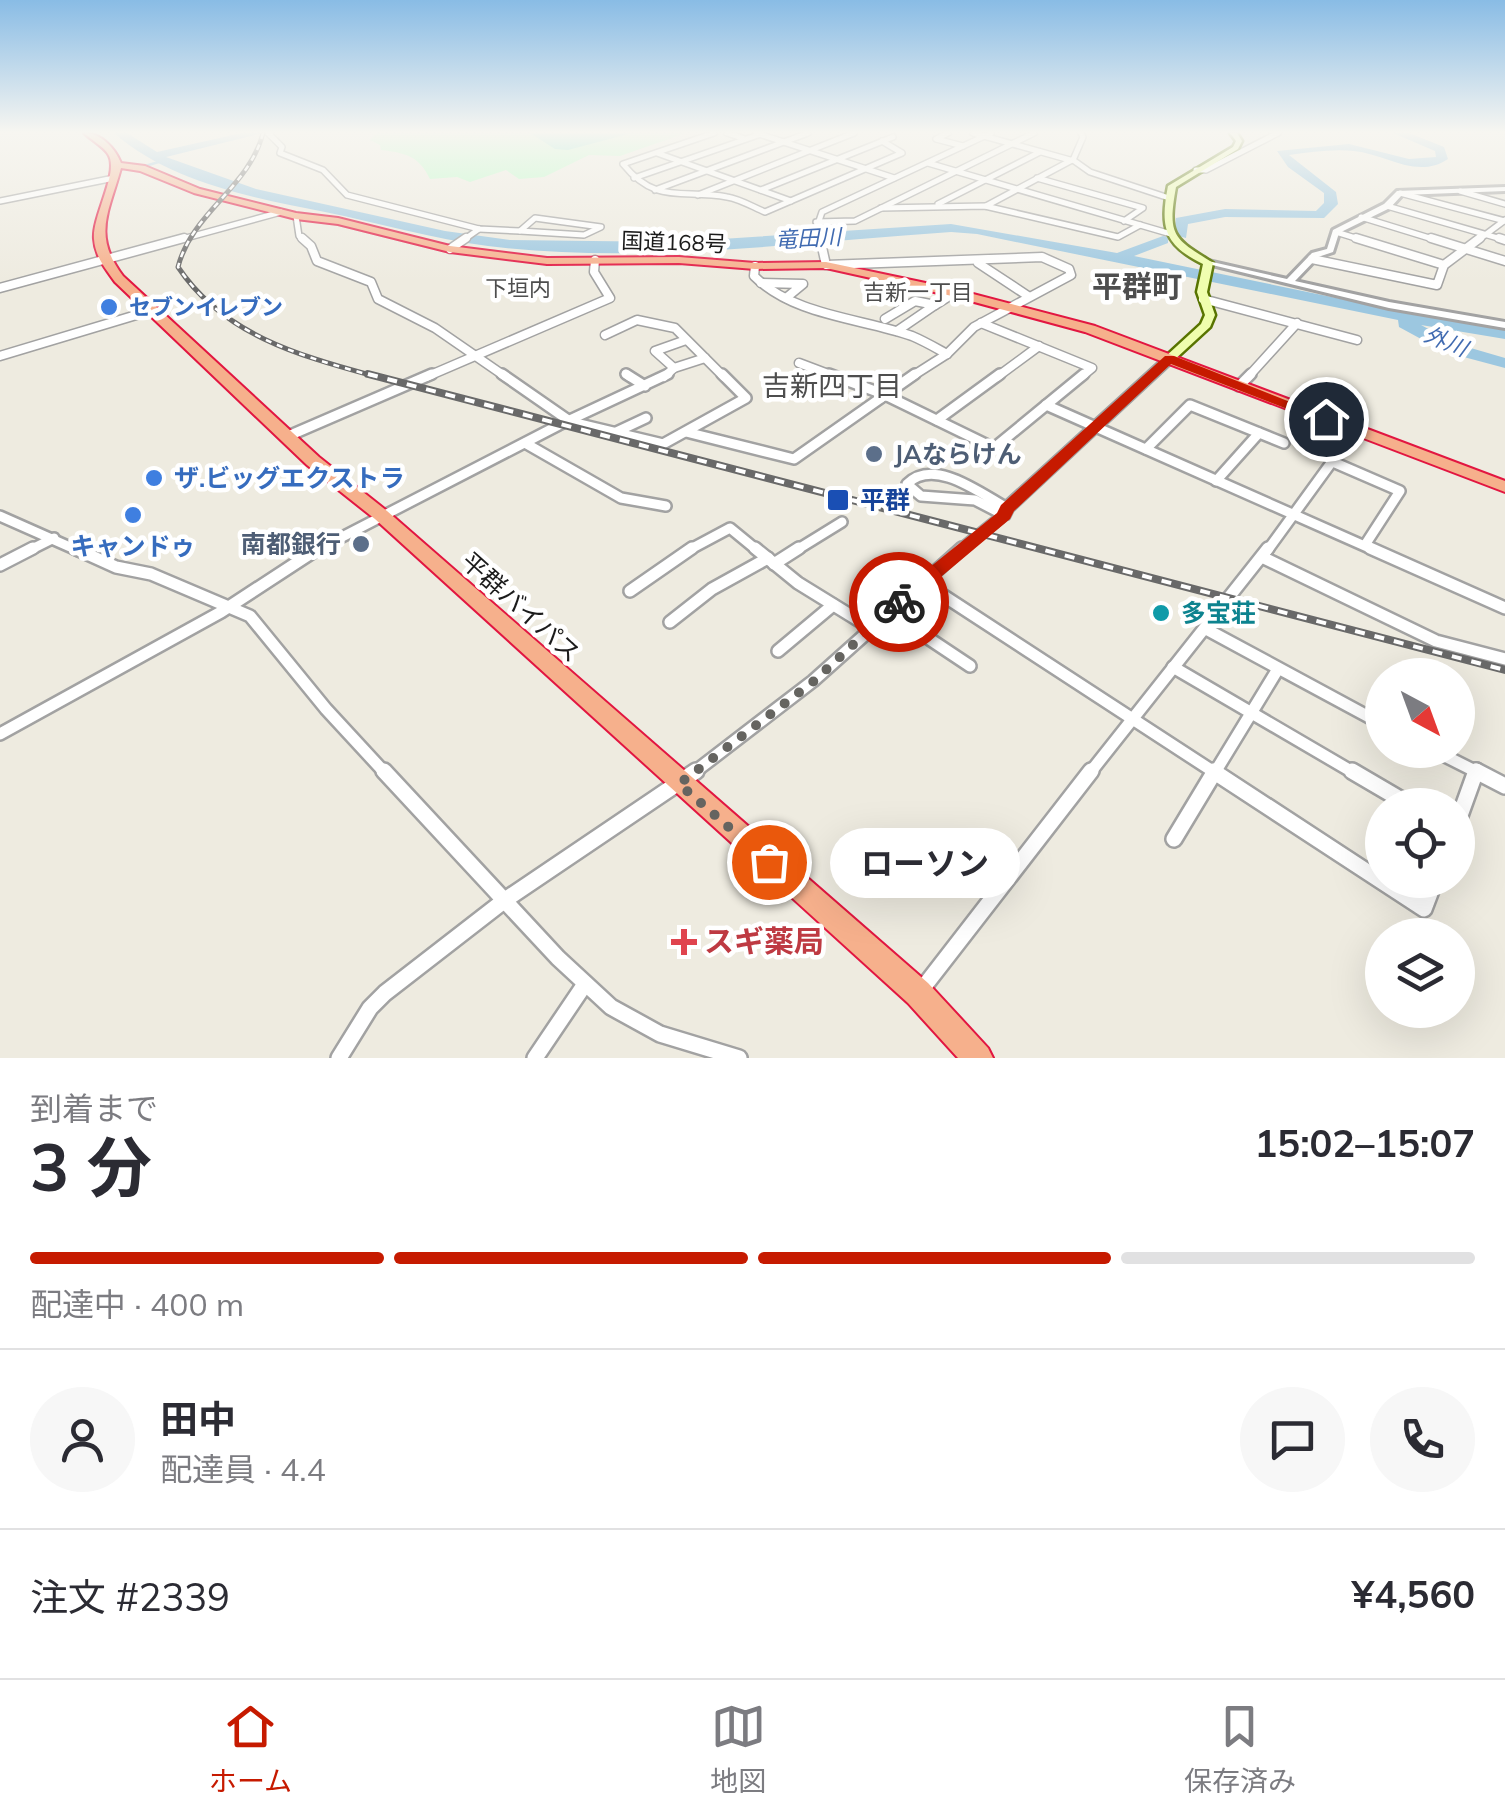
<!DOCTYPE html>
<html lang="ja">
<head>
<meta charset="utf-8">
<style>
	:root { --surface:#fff; --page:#f7f7f7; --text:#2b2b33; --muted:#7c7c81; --line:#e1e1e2; --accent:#c61a00 }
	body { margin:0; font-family:Mulish,"Noto Sans JP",sans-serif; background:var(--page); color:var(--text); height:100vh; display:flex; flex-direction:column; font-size:38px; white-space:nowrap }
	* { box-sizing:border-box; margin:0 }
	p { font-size:32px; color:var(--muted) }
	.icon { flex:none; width:55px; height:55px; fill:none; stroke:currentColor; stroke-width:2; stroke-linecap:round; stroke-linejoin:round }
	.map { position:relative; height:1058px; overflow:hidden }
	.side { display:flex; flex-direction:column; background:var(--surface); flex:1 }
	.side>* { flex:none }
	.needle { width:65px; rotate:139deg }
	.buttons { position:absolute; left:1365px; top:658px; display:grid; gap:20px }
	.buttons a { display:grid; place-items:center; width:110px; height:110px; border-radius:50%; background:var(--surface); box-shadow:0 10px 40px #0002; font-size:50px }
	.pin { position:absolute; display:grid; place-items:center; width:85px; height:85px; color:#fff; margin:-42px; border:5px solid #fff; border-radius:50%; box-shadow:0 2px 10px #0007 }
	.courier { position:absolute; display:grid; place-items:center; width:100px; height:100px; margin:-50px; border:8px solid #c61a00; border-radius:50%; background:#fff; color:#222; box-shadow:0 2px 12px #0007 }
	.bubble { position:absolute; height:70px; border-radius:35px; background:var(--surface); box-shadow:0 10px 40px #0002; font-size:32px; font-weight:700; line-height:70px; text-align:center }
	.summary em { font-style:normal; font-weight:700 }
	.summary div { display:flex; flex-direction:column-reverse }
	.summary { display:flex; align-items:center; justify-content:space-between; height:170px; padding:0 30px }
	h1 { font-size:65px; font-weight:700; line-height:75px }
	.bar { display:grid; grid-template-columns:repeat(4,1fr); gap:15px 10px; align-content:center; height:120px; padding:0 30px }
	.bar i { height:12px; border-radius:8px; background:var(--line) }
	.bar .active { background:var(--accent) }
	.bar p { grid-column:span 4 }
	.line { display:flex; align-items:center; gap:25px; padding:0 30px; border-top:2px solid var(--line) }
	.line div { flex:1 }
	.round { display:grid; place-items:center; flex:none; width:105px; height:105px; border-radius:52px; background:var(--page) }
	.dock { display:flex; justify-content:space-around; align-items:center; height:140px; border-top:2px solid var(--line); background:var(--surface); font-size:28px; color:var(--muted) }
	.dock a { display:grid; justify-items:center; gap:5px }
	.dock .active { color:var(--accent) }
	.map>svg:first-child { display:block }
	.park { fill:#b7fdc6 }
	.pitch { fill:#76e4c8 }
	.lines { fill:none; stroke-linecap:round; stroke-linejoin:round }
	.stream { stroke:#9cc7e0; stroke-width:2.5 }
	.river { fill:#9cc7e0; fill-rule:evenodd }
	.minor-far4-casing { stroke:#a2a2a2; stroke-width:8 }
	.minor-far3-casing { stroke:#a2a2a2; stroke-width:11 }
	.minor-far2-casing { stroke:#a2a2a2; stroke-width:14 }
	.minor-far1-casing { stroke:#a2a2a2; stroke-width:16 }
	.minor-casing { stroke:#a2a2a2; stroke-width:20 }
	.tertiary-casing { stroke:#a2a2a2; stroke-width:6 }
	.secondary-casing { stroke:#587400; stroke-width:5 }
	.trunk-casing { stroke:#e21641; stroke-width:4 }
	.minor-far4 { stroke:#fff; stroke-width:5 }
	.minor-far3 { stroke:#fff; stroke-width:8 }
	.minor-far2 { stroke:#fff; stroke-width:9 }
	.minor-far1 { stroke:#fff; stroke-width:11 }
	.minor { stroke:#fff; stroke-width:15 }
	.tertiary { fill:#fff; fill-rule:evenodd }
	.secondary { fill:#effead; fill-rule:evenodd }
	.trunk { fill:#f6b08c; fill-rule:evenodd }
	.rail-far1-casing { stroke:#696969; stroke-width:5 }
	.rail-casing { stroke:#696969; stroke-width:8 }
	.rail-far1 { stroke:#fff; stroke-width:2.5; stroke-dasharray:6; stroke-linecap:butt }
	.rail { stroke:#fff; stroke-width:4; stroke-dasharray:10; stroke-linecap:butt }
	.route { fill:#c61a00 }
	.done { stroke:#656460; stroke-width:10; stroke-dasharray:0 18 }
	.shop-dot { fill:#3f7fe0; stroke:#fff; stroke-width:4 }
	.service-dot { fill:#5c6f8a; stroke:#fff; stroke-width:4 }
	.transit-dot { fill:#1a4fb4; stroke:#fff; stroke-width:4 }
	.culture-dot { fill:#0f9aa8; stroke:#fff; stroke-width:4 }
	.health-dot { fill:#e0444e; stroke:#fff; stroke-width:4 }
	.labels { text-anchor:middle; stroke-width:9; stroke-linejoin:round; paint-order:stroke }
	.far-water-label { font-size:22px; font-style:italic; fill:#416bb1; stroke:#fff }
	.far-street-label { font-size:22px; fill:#1b1b1b; stroke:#fff }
	.far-neighbourhood-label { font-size:22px; fill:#4e4e4e; stroke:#fff }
	.far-shop-label { font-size:22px; font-weight:bold; fill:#366cbe; stroke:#fff; text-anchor:start }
	.service-label { font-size:25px; font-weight:bold; fill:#4e5e75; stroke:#fff; text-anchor:start }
	.shop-label { font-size:25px; font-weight:bold; fill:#366cbe; stroke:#fff; text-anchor:start }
	.transit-label { font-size:25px; font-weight:bold; fill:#164399; stroke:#fff; text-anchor:start }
	.street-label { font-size:25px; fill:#1b1b1b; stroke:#fff }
	.culture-label { font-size:25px; font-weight:bold; fill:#0d838f; stroke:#fff; text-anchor:start }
	.neighbourhood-label { font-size:28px; fill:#4e4e4e; stroke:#fff }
	.far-district-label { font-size:30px; font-weight:bold; fill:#4e4e4e; stroke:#fff }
	.near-health-label { font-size:30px; font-weight:bold; fill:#be3a42; stroke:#fff; text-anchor:start }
</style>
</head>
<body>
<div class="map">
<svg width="1505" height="1058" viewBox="0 0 1505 1058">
	<rect width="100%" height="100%" fill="#eeebe0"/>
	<path class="park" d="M377,133H686L620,156L589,155L544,177L519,179L506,170L470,182L457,177L430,179C419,156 406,153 381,150L380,145L370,140Z"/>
	<polygon class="pitch" points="530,133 632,133 568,150 555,149"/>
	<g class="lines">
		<polyline class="stream" points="145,166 162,161"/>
		<g class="river">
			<path d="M114,133H127L157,152L242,133H263L166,157L256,189L445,231L510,240L675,242L951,224L1117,253L1163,236L1168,237V243L1134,256L1414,314L1505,329V339L1421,325L1457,344L1505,358V368L1445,352L1399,327L1398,320L977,234L951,232C799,242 641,265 488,246C433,239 379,223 325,212C253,198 170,182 114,133Z"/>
			<path d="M1393,133H1409L1444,147L1448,159C1417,180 1386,154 1354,151C1333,149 1310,152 1289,155L1336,192L1338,204L1324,218L1225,217L1188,224L1186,238L1174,235L1176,218L1225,209L1316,211L1324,203V193L1288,167L1277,151L1349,144L1409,159L1436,157L1435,151Z"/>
		</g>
		<defs>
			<g id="minor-far4">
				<polyline points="268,133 282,147 280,153 323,170 347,195 479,229 520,231"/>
				<path d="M714,133L623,164C656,205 682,189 727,197C740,199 753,207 765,212L902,153L882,141"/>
				<polyline points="727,133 745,139"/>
				<polyline points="756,133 894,178"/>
				<polyline points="948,133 936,139 963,146"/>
				<polyline points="973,133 1070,160"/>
				<polyline points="657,153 791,201"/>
				<polyline points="1073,160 1090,172 1169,198"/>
				<polyline points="1073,160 1083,137 1081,133"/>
				<polyline points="928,163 1171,234"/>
				<polyline points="1196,170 1206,170 1278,133"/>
				<polyline points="634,178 758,135"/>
				<polyline points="1037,178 1143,208 1124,221"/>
				<polyline points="655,190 808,133"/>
				<polyline points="761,190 893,137"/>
				<polyline points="1460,191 1505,204"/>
				<polyline points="1400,193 1505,221"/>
				<polyline points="698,195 854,133"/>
				<polyline points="0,201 114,178"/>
				<polyline points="938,204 1040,152"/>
				<polyline points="986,206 1072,160"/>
				<polyline points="1387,206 1505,240"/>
				<polyline points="881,208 985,206 1118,237 1140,225"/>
				<polyline points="296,216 299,236 305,241"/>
				<polyline points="1361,217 1439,241"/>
				<polygon points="535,218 601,227 584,235 520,231"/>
				<polyline points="816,222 855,221 1034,133"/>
				<polyline points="1336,232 1365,241"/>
				<polyline points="175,241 281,212"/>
				<polyline points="462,241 479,229"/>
				<polyline points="820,241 817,227 822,212 991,133"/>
				<polyline points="1477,241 1505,220"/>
			</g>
			<g id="minor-far3">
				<polyline points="302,238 311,246 317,261 371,282 378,299 435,328 506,377"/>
				<polyline points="820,238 826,265 1042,257 1069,269 1071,275 974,327 947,354 911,377"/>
				<polyline points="1356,238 1444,265"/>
				<polyline points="1431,238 1505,261"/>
				<polyline points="1499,238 1505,240"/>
				<polyline points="450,249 466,238"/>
				<polyline points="1312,259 1437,285 1444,265 1480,238"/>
				<polyline points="978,263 1028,296"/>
				<path d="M755,266L754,276C794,316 861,318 912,336C924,341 936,348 947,354"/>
				<polyline points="761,283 803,284 786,298"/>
				<polyline points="0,288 184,238"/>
				<polyline points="1203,299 1357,340"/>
				<polyline points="885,319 915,301 935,305 954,293"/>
				<polyline points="981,323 1092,368 1081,377"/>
				<polyline points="897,331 935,305"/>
				<polyline points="605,335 637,320 675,328 724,377"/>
				<polyline points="0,356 153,310"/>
				<polyline points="799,363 836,377"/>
				<polyline points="674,368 655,351 686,340"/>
				<polyline points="626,374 630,377"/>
				<polyline points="426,377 610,298 594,272 595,260"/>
				<polyline points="664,377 674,368 705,358"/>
				<polyline points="997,377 1039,346"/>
				<polyline points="1248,377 1297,323"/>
			</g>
			<g id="minor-far2">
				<polyline points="502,374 571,422 663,444 746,398 722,374"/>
				<polyline points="626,374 645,386"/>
				<polyline points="829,374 883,394 994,448 1084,374"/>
				<polyline points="1239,386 1251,374"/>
				<polyline points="1046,405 1376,551"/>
				<polyline points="937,420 1000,374"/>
				<polyline points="686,432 794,459 915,374"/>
				<polyline points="614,433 646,418"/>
				<polyline points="286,437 432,374"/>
				<polyline points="525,443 621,498 666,506"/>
				<polyline points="1146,449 1190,405 1284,443"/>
				<polyline points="1333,462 1400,491 1365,545"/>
				<polyline points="1216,481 1259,433"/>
				<polyline points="0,516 79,551"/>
				<polyline points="28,551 54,538"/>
				<polyline points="315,551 559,425 668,374"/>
				<polyline points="687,551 730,528 758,551"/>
				<polyline points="795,551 842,522"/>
				<path d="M959,551L1004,515L975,500L921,496L907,484C934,457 980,493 1007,508"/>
				<polyline points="1267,551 1355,430"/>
			</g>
			<g id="minor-far1">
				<polyline points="74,548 116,567 151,574 250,616 326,709 386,774"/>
				<polyline points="755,548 798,583 871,628"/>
				<polyline points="1370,548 1505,608"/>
				<polyline points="1262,557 1436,641 1505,659"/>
				<polyline points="774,564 799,548"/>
				<polyline points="0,565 33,548"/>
				<polyline points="921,581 1217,774"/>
				<polyline points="630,591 692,548"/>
				<polyline points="889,612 970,666"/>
				<polyline points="670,622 712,589 768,558"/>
				<polyline points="1206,629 1382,724"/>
				<polyline points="778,651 833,605"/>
				<polyline points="1173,667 1356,774"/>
				<polyline points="0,734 221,612 319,548"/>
				<polyline points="1433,750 1481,774"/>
				<polyline points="692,774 813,681 962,548"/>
				<polyline points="1089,774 1268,548"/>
				<polyline points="1214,774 1278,669"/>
			</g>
			<g id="minor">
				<polyline points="384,771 558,958 611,1007 660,1034 739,1058"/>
				<polyline points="1213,771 1424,909 1435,880"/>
				<polyline points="1352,771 1410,805"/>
				<polyline points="1476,771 1505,786"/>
				<polyline points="1458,821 1476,771"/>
				<polyline points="1174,839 1215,771"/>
				<polyline points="919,993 1091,771"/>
				<polyline points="339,1058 370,1008 385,993 505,900 696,771"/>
				<polyline points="535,1058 585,984"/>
			</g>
			<g id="tertiary">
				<polygon points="1505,187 1505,191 1402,195 1390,208 1339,233 1333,252 1318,257 1295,281 1389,302 1505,322 1505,328 1389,308 1204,263 1208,261 1287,279 1312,253 1327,249 1333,230 1384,204 1397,191"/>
				<polygon points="1169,356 1172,357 1172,361 1012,510 1008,518 1000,518 998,515 1003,505 1166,357"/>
			</g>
			<path id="secondary" d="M1230,133H1237L1242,141L1238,149L1176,187C1167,237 1174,238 1213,263L1207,292L1215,315L1210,327L1173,361H1165V357L1201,324L1205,315L1197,292L1203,264C1164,245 1160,227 1168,186L1233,147L1236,141Z"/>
			<path id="trunk" d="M84,133C101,133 115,148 121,163L145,166L200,189L296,213L338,218L450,246L547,258L679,257L755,263L826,262L954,289L1095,326L1505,481V492L1085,332L952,296L826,268L755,269L679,263L547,264L450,252L338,224L296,219L194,193L140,171L121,168C109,212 92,235 123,276L319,457L387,511L928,983L988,1048L993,1058H958L908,1003L375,519L307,465L115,282C105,268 95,256 94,239C92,216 120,171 108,154C103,146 91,140 84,133Z"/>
		</defs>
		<use href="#minor-far4" class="minor-far4-casing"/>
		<use href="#minor-far3" class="minor-far3-casing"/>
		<use href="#minor-far2" class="minor-far2-casing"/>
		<use href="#minor-far1" class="minor-far1-casing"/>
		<use href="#minor" class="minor-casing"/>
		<use href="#tertiary" class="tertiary-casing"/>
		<use href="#secondary" class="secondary-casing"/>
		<use href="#trunk" class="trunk-casing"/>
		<use href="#minor-far4" class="minor-far4"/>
		<use href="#minor-far3" class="minor-far3"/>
		<use href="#minor-far2" class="minor-far2"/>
		<use href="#minor-far1" class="minor-far1"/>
		<use href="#minor" class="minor"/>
		<use href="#tertiary" class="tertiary"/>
		<use href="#secondary" class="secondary"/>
		<use href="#trunk" class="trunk"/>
		<defs>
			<path id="rail-far1" d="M263,133C249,188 192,212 178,267C224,336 301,356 377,377"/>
			<polyline id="rail" points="368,374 1505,670"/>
		</defs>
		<use href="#rail-far1" class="rail-far1-casing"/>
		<use href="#rail" class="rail-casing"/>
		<use href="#rail-far1" class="rail-far1"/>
		<use href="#rail" class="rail"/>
	</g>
	<linearGradient id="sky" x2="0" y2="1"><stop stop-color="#89bce5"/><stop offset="0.47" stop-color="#f7f6f1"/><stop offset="1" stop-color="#f7f6f1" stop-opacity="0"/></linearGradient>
	<rect width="1505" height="281" fill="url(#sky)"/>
	<polygon class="route" points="1165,356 1174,356 1333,419 1321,422 1171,364 1014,511 1010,519 905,607 893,607 893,597 997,513 1001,505"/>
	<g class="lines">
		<polyline class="done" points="769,862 679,784 814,681 899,602"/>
	</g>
	<g class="shop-dot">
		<circle cx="109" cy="307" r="10"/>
		<circle cx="154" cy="478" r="10"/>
		<circle cx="133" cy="515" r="10"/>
	</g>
	<g class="service-dot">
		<circle cx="874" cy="454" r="10"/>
		<circle cx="361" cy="544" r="10"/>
	</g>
	<rect class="transit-dot" x="826" y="488" width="24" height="24" rx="5"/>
	<circle class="culture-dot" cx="1161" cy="613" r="10"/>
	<path class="health-dot" d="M679 927h10v10h10v10h-10v10h-10v-10h-10v-10h10z"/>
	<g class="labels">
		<g class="far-water-label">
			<text transform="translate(808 238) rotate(-3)" y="8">竜田川</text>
			<text transform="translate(1446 341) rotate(22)" y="8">外川</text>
		</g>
		<g class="far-street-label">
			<text transform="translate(674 242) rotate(2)" y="8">国道168号</text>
		</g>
		<g class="far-neighbourhood-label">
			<text x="518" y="296">下垣内</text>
			<text x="918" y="300">吉新一丁目</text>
		</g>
		<g class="far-shop-label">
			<text x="129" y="315">セブンイレブン</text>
		</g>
		<g class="service-label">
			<text x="894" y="463">JAならけん</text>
			<text x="341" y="553" text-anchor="end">南都銀行</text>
		</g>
		<g class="shop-label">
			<text x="174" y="487">ザ.ビッグエクストラ</text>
			<text x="133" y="555" text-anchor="middle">キャンドゥ</text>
		</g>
		<g class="transit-label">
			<text x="860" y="509">平群</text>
		</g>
		<g class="street-label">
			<text transform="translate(521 607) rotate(42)" y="9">平群バイパス</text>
		</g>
		<g class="culture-label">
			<text x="1181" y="622">多宝荘</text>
		</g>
		<g class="neighbourhood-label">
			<text x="832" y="396">吉新四丁目</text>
		</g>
		<g class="far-district-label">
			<text x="1137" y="297">平群町</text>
		</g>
		<g class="near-health-label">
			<text x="704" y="952">スギ薬局</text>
		</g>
	</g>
</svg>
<div class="buttons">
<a><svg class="needle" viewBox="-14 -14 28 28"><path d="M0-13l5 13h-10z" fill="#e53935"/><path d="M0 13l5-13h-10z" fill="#7c7c81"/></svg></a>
<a><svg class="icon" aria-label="locate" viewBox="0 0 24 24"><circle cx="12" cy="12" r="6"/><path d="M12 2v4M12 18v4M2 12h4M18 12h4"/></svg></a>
<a><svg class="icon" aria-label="layers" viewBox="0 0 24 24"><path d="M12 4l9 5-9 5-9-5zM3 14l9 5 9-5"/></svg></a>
</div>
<div class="pin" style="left:769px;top:862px;background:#ea580c"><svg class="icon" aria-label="bag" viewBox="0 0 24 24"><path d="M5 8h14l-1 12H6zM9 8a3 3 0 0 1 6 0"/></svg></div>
<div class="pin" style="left:1326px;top:419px;background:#1f2937"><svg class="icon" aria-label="home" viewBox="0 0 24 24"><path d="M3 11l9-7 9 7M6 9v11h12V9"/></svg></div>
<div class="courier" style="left:899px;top:602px"><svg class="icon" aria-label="bike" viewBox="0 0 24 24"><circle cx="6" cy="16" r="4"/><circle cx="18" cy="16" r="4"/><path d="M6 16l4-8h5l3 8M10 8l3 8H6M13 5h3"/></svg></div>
<div class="bubble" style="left:830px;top:828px;width:190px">ローソン</div>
</div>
<section class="side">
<div class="summary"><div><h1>3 分</h1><p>到着まで</p></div><em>15:02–15:07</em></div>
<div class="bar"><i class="active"></i><i class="active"></i><i class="active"></i><i></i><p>配達中 · 400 m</p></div>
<div class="line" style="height:180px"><a class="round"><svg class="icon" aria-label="person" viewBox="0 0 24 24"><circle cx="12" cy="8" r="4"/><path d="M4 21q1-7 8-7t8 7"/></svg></a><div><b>田中</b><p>配達員 · 4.4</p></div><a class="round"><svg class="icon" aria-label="chat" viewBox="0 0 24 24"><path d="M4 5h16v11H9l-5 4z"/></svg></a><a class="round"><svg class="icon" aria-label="phone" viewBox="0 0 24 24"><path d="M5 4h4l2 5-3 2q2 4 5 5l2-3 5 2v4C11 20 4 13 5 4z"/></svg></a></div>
<div class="line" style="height:130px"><div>注文 #2339</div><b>¥4,560</b></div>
</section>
<nav class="dock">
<a class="active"><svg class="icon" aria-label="home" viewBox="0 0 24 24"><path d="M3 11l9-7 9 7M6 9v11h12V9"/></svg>ホーム</a>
<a><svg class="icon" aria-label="map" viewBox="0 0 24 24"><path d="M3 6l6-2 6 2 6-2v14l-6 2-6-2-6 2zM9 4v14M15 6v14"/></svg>地図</a>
<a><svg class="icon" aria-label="saved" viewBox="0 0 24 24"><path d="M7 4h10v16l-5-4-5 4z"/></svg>保存済み</a>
</nav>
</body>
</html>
